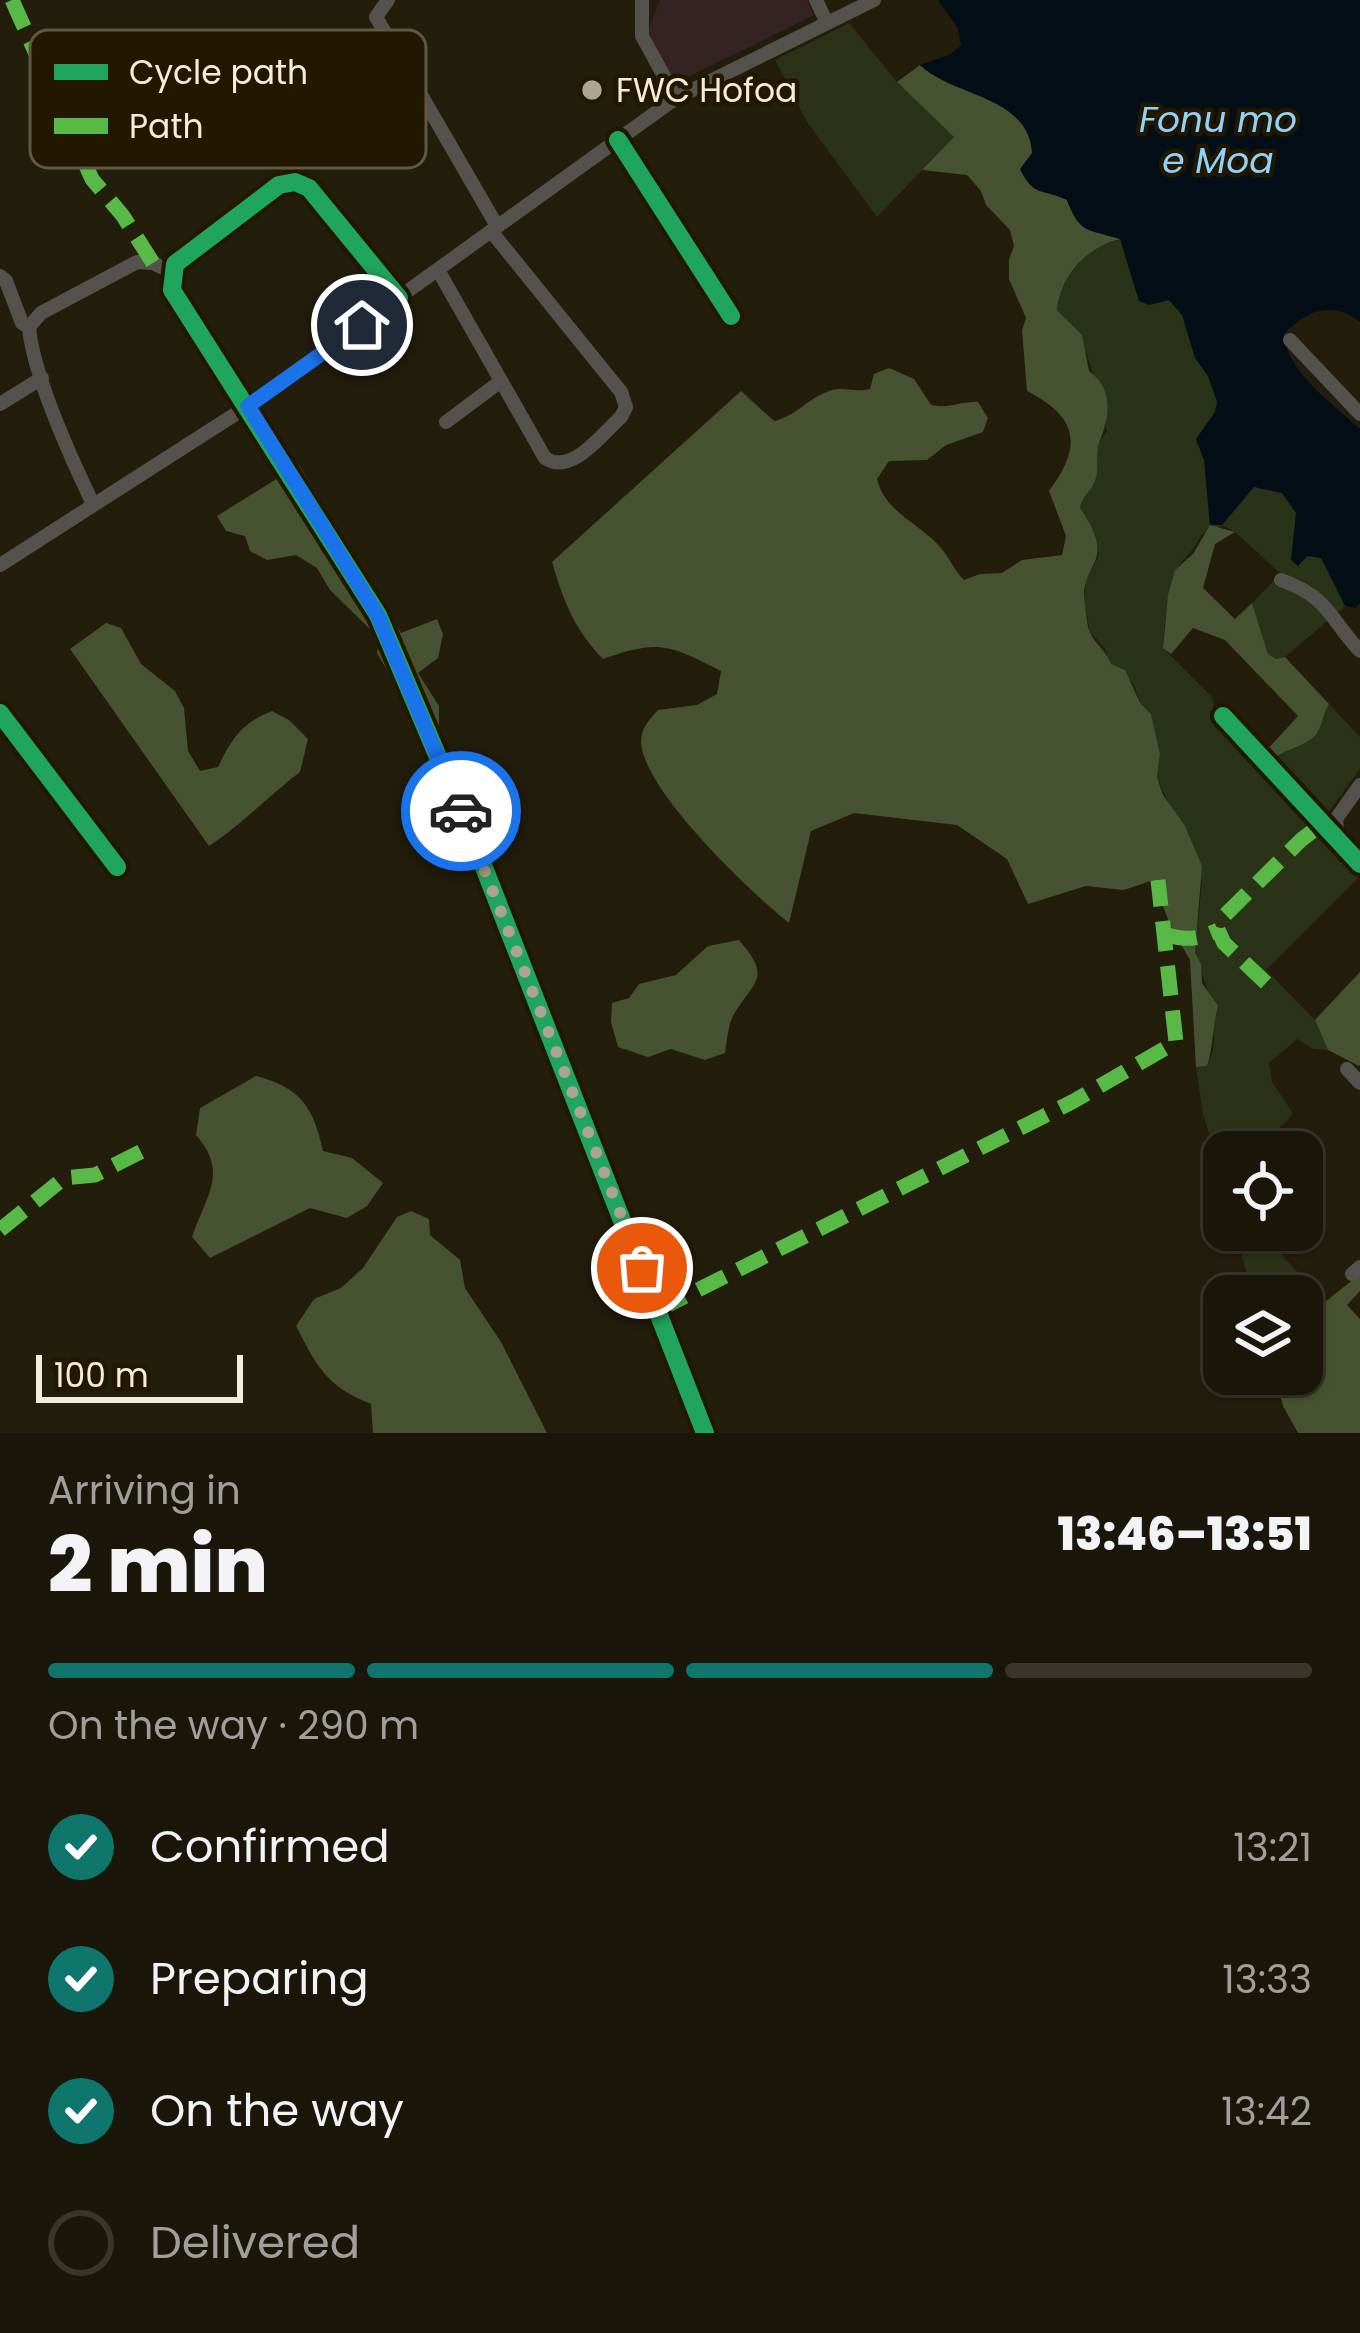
<!DOCTYPE html>
<html lang="en">
<head>
<meta charset="utf-8">
<style>
	:root { --surface:#1a1609; --page:#272317; --text:#f1f3f6; --muted:#9f9f9c; --line:#38352a; --accent:#0f766e }
	body { margin:0; font-family:Poppins,sans-serif; background:var(--page); color:var(--text); height:100vh; display:flex; flex-direction:column; font-size:45px; white-space:nowrap }
	* { box-sizing:border-box; margin:0 }
	p { font-size:39px; color:var(--muted) }
	.icon { flex:none; width:66px; height:66px; fill:none; stroke:currentColor; stroke-width:2; stroke-linecap:round; stroke-linejoin:round }
	.map { position:relative; height:1433px; overflow:hidden }
	.details { display:flex; flex-direction:column; background:var(--surface); flex:1 }
	.details>* { flex:none }
	.buttons { position:absolute; left:1203px; top:1131px; display:grid; gap:24px }
	.buttons a { display:grid; place-items:center; width:120px; height:120px; border-radius:24px; background:var(--surface); box-shadow:0 3px 9px #0004,0 0 0 3px var(--line); font-size:60px }
	.scale { position:absolute; left:36px; bottom:30px; width:207px; box-sizing:border-box; padding-left:12px; border:6px solid #f4eddc; border-top:0; font-size:33px; line-height:42px; white-space:nowrap; color:#f4eddc; -webkit-text-stroke:9px #221800; paint-order:stroke }
	.pin { position:absolute; display:grid; place-items:center; width:102px; height:102px; color:#fff; margin:-51px; border:6px solid #fff; border-radius:50%; box-shadow:0 3px 12px #0007 }
	.courier { position:absolute; display:grid; place-items:center; width:120px; height:120px; margin:-60px; border:9px solid #1a73e8; border-radius:50%; background:#fff; color:#222; box-shadow:0 3px 15px #0007 }
	.headline em { font-style:normal; font-weight:800 }
	.headline div { display:flex; flex-direction:column-reverse }
	.headline { display:flex; align-items:center; justify-content:space-between; height:204px; padding:0 48px }
	h1 { font-size:78px; font-weight:800; line-height:90px }
	.bar { display:grid; grid-template-columns:repeat(4,1fr); gap:18px 12px; align-content:center; height:144px; padding:0 48px }
	.bar i { height:15px; border-radius:9px; background:var(--line) }
	.bar .on { background:var(--accent) }
	.bar p { grid-column:span 4 }
	ol { padding:0 48px; list-style:none }
	li { display:flex; align-items:center; gap:36px; height:132px }
	li p { margin-inline-start:auto }
	li .icon { padding:12px; border-radius:50%; background:var(--accent); color:#fff; stroke-width:4 }
	li:last-child { color:var(--muted) }
	li i { width:66px; height:66px; border:6px solid var(--line); border-radius:50% }
	.map>svg:first-child { display:block }
	.education { fill:#342322 }
	.green { fill:#2a3217 }
	.forest { fill:#475330 }
	.water { fill:#030e17 }
	.lines { fill:none; stroke-linecap:round; stroke-linejoin:round }
	.minor { stroke:#54524c; stroke-width:14 }
	.quiet { stroke:#58b947; stroke-width:15; stroke-dasharray:30 15; stroke-linecap:butt }
	.cycleway-casing { stroke:#221800; stroke-width:26 }
	.cycleway { stroke:#20a55d; stroke-width:18 }
	.done { stroke:#aba493; stroke-width:12; stroke-dasharray:0 21.6 }
	.route { stroke:#1a73e8; stroke-width:15 }
	.poi-dot { fill:#aba493; stroke:#221800; stroke-width:4.5 }
	.labels { text-anchor:middle; stroke-width:9; stroke-linejoin:round; paint-order:stroke }
	.poi-label { font-size:33px; fill:#f4eddc; stroke:#221800; text-anchor:start }
	.water-label { font-size:36px; font-style:italic; fill:#90d2fc; stroke:#221800 }
	.key { fill:#221800; stroke:#615842; stroke-width:3 }
	.key-label { font-size:33px; fill:#f4eddc }
</style>
</head>
<body>
<div class="map">
<svg width="1360" height="1433" viewBox="0 0 1360 1433">
	<rect width="100%" height="100%" fill="#231d0c"/>
	<polygon class="education" points="660,0 807,0 814,15 680,81 673,79 647,34"/>
	<g class="green">
		<path d="M938,0L1360,170V322C1331,300 1307,311 1284,334C1287,372 1333,404 1360,429V603L1355,608L1345,606L1285,657L1276,659L1268,654L1252,603L1281,574L1235,532L1222,525L1201,535C1194,550 1186,556 1177,568C1168,581 1164,631 1163,648L1212,697L1215,719L1360,871V876L1266,970L1315,1020L1328,1050L1313,1049L1297,1039L1269,1063L1272,1082L1293,1113L1261,1149L1224,1152L1220,1169L1203,1114L1196,1067L1207,1066C1209,1059 1214,1051 1214,1044C1215,1032 1209,1026 1216,1014L1195,953L1202,882L1157,777L1160,754L1151,714L1140,703L1134,684L1110,664L1104,647L1090,632L1084,601L1086,581L1099,555L1095,535L1079,509L1099,443L1107,431C1095,389 1092,339 1057,310C1060,279 1087,246 1117,240L1008,110L920,65L951,54L961,45L957,27Z"/>
		<polygon points="849,23 897,82 954,137 877,217 807,122 775,60"/>
		<path d="M1329,704L1360,737V769L1325,817L1272,760C1285,747 1305,747 1316,732C1322,724 1323,713 1329,704Z"/>
		<path d="M1236,1230H1263L1262,1241L1273,1246L1325,1301C1321,1316 1315,1321 1302,1328V1296H1252Z"/>
	</g>
	<g class="forest">
		<path d="M920,65C947,91 995,93 1021,121C1044,145 1030,183 1067,200C1080,235 1089,229 1120,239C1088,246 1060,276 1057,310L1082,335L1089,371C1115,390 1109,418 1099,443C1095,455 1100,471 1094,483C1089,494 1082,495 1080,508C1120,566 1078,561 1085,605C1086,611 1087,627 1090,632C1095,644 1105,649 1111,664L1125,670L1140,703L1151,714L1160,754L1157,777L1163,795L1185,826L1202,866L1195,953L1201,964L1202,983L1218,1006C1212,1027 1214,1045 1207,1066L1196,1067L1190,960L1171,927L1153,880L1124,890L1086,886L1028,904L1007,859L957,825L854,813L811,831L789,923C750,892 643,790 641,742C641,728 649,720 658,710L697,705L717,694L721,671C669,645 660,639 603,659C574,629 564,602 552,562L741,391L774,421C795,417 808,398 829,391C843,386 855,393 870,389L874,374L889,368L914,379L931,405C949,409 960,401 978,402L988,418L983,432L946,445L927,460L889,461L877,479C885,513 920,523 941,548C950,559 954,570 964,580L980,574L1002,573L1022,560L1062,555L1066,536L1049,491C1083,446 1078,417 1027,391L1022,330L1026,318L1009,279V259L1014,246L1010,230L986,205L981,191L967,175L922,170L954,137L897,82Z"/>
		<polygon points="299,465 401,633 437,619 443,634 438,658 418,673 439,706 439,727 426,734 409,723 402,696 377,653 380,639 330,590 317,568 296,555 267,560 250,551 245,536 226,531 217,516"/>
		<path d="M1210,525L1235,532L1215,544L1203,588L1235,619L1252,603L1268,654L1276,659L1285,657L1329,704C1323,713 1323,724 1317,733C1307,747 1285,748 1272,760L1265,752L1298,716L1225,640L1193,628L1171,654L1163,648L1168,595L1175,570L1193,554Z"/>
		<path d="M106,623L121,628L141,664L175,691L184,708L188,751L200,771L218,767C232,738 242,723 272,711L289,720L308,739L300,772C268,796 243,824 209,846L70,649Z"/>
		<path d="M739,940C772,978 755,980 734,1014C728,1024 727,1041 725,1053L705,1060L671,1049L648,1057L618,1047L611,1022L612,1003L629,998L639,984L676,975L708,946Z"/>
		<polygon points="1360,972 1360,1065 1359,1066 1328,1050 1315,1020"/>
		<path d="M256,1076C301,1088 313,1106 323,1151L352,1158L383,1183L367,1206L347,1218L310,1208L210,1258L192,1237C206,1196 229,1172 196,1135L200,1108Z"/>
		<path d="M411,1211L429,1219L430,1235L460,1260L465,1288L501,1342L547,1433H373L371,1404C326,1386 318,1368 296,1326L314,1299L341,1288L363,1268L397,1217Z"/>
		<polygon points="1360,1274 1360,1291 1347,1305 1360,1319 1360,1433 1298,1433 1283,1406 1274,1374 1302,1374 1302,1328 1322,1313 1325,1302"/>
	</g>
	<path class="water" d="M938,0H1360V322C1331,300 1307,311 1284,334C1287,372 1333,404 1360,429V603L1355,608L1345,606L1321,558L1307,556L1298,566L1291,560L1296,513L1282,493L1254,487L1222,525H1210L1204,460L1196,439L1215,412L1217,402L1208,376L1195,358L1182,315L1169,300L1149,305L1139,301L1120,239C1089,229 1080,235 1067,200C1042,188 1034,198 1020,169L1032,153C1029,96 954,97 920,65L951,54L961,45L957,27Z"/>
	<g class="lines">
		<g class="minor">
			<polyline points="388,0 376,17 497,226"/>
			<polyline points="642,0 642,36 676,98"/>
			<polyline points="816,0 827,23"/>
			<polyline points="618,140 731,316"/>
			<path d="M438,270L545,458C571,476 601,435 621,417L626,407L621,392L491,231"/>
			<polyline points="0,276 6,281 22,323 29,327"/>
			<polyline points="399,298 309,188 295,182 279,185 175,264 172,290 378,615 476,847 705,1433"/>
			<path d="M29,327C33,376 71,458 93,504"/>
			<polyline points="29,327 41,313 137,262 153,263 171,272"/>
			<polyline points="1290,340 1360,414"/>
			<polyline points="0,404 42,378"/>
			<polyline points="446,422 501,381"/>
			<polyline points="0,565 248,406 676,98 874,0"/>
			<path d="M1281,580C1330,598 1328,617 1360,651"/>
			<polyline points="0,713 117,867"/>
			<polyline points="1223,716 1360,864"/>
			<polyline points="1338,840 1336,819 1360,785"/>
			<polyline points="1347,1069 1360,1083"/>
			<polyline points="1352,1274 1360,1267"/>
		</g>
		<g class="quiet">
			<polyline points="12,0 92,179 123,216 153,263"/>
			<path d="M1167,935C1187,941 1199,939 1218,930"/>
			<polyline points="1266,983 1224,943 1218,930 1221,919 1301,840 1314,830 1329,830"/>
			<polyline points="0,1230 64,1178 95,1175 152,1146"/>
			<polyline points="658,1310 1072,1102 1176,1042 1158,880"/>
		</g>
		<defs>
			<g id="cycleway">
				<polyline points="618,140 731,316"/>
				<polyline points="399,298 309,188 295,182 279,185 175,264 172,290 378,615 476,847 705,1433"/>
				<polyline points="0,713 117,867"/>
				<polyline points="1223,716 1360,864"/>
			</g>
		</defs>
		<use href="#cycleway" class="cycleway-casing"/>
		<use href="#cycleway" class="cycleway"/>
	</g>
	<g class="lines">
		<polyline class="done" points="461,811 642,1268"/>
		<polyline class="route" points="362,325 248,406 378,616 461,811"/>
	</g>
	<circle class="poi-dot" cx="592" cy="90" r="12"/>
	<g class="labels">
		<g class="poi-label">
			<text x="616" y="102">FWC Hofoa</text>
		</g>
		<g class="water-label">
			<text x="1218" y="132">Fonu mo<tspan x="1218" dy="41">e Moa</tspan></text>
		</g>
	</g>
	<rect x="30" y="30" width="396" height="138" rx="18" class="key"/>
	<rect x="54" y="64" width="54" height="16" fill="#20a55d"/>
	<rect x="54" y="118" width="54" height="16" fill="#58b947"/>
	<g class="key-label">
		<text x="129" y="84">Cycle path</text>
		<text x="129" y="138">Path</text>
	</g>
</svg>
<div class="buttons">
<a><svg class="icon" aria-label="locate" viewBox="0 0 24 24"><circle cx="12" cy="12" r="6"/><path d="M12 2v4M12 18v4M2 12h4M18 12h4"/></svg></a>
<a><svg class="icon" aria-label="layers" viewBox="0 0 24 24"><path d="M12 4l9 5-9 5-9-5zM3 14l9 5 9-5"/></svg></a>
</div>
<div class="scale">100 m</div>
<div class="pin" style="left:642px;top:1268px;background:#ea580c"><svg class="icon" aria-label="bag" viewBox="0 0 24 24"><path d="M5 8h14l-1 12H6zM9 8a3 3 0 0 1 6 0"/></svg></div>
<div class="pin" style="left:362px;top:325px;background:#1f2937"><svg class="icon" aria-label="home" viewBox="0 0 24 24"><path d="M3 11l9-7 9 7M6 9v11h12V9"/></svg></div>
<div class="courier" style="left:461px;top:811px"><svg class="icon" aria-label="car" viewBox="0 0 24 24"><path d="M5 17H2v-5l4-1 3-4h7l3 4 3 1v5h-3M9 17h6M6 11h13"/><circle cx="7" cy="17" r="2"/><circle cx="17" cy="17" r="2"/></svg></div>
</div>
<section class="details">
<div class="headline"><div><h1>2 min</h1><p>Arriving in</p></div><em>13:46–13:51</em></div>
<div class="bar"><i class="on"></i><i class="on"></i><i class="on"></i><i></i><p>On the way · 290 m</p></div>
<ol>
<li><svg class="icon" aria-label="check" viewBox="0 0 24 24"><path d="M5 12l5 5 9-10"/></svg>Confirmed<p>13:21</p></li>
<li><svg class="icon" aria-label="check" viewBox="0 0 24 24"><path d="M5 12l5 5 9-10"/></svg>Preparing<p>13:33</p></li>
<li><svg class="icon" aria-label="check" viewBox="0 0 24 24"><path d="M5 12l5 5 9-10"/></svg>On the way<p>13:42</p></li>
<li><i></i>Delivered</li>
</ol>
</section>
</body>
</html>
